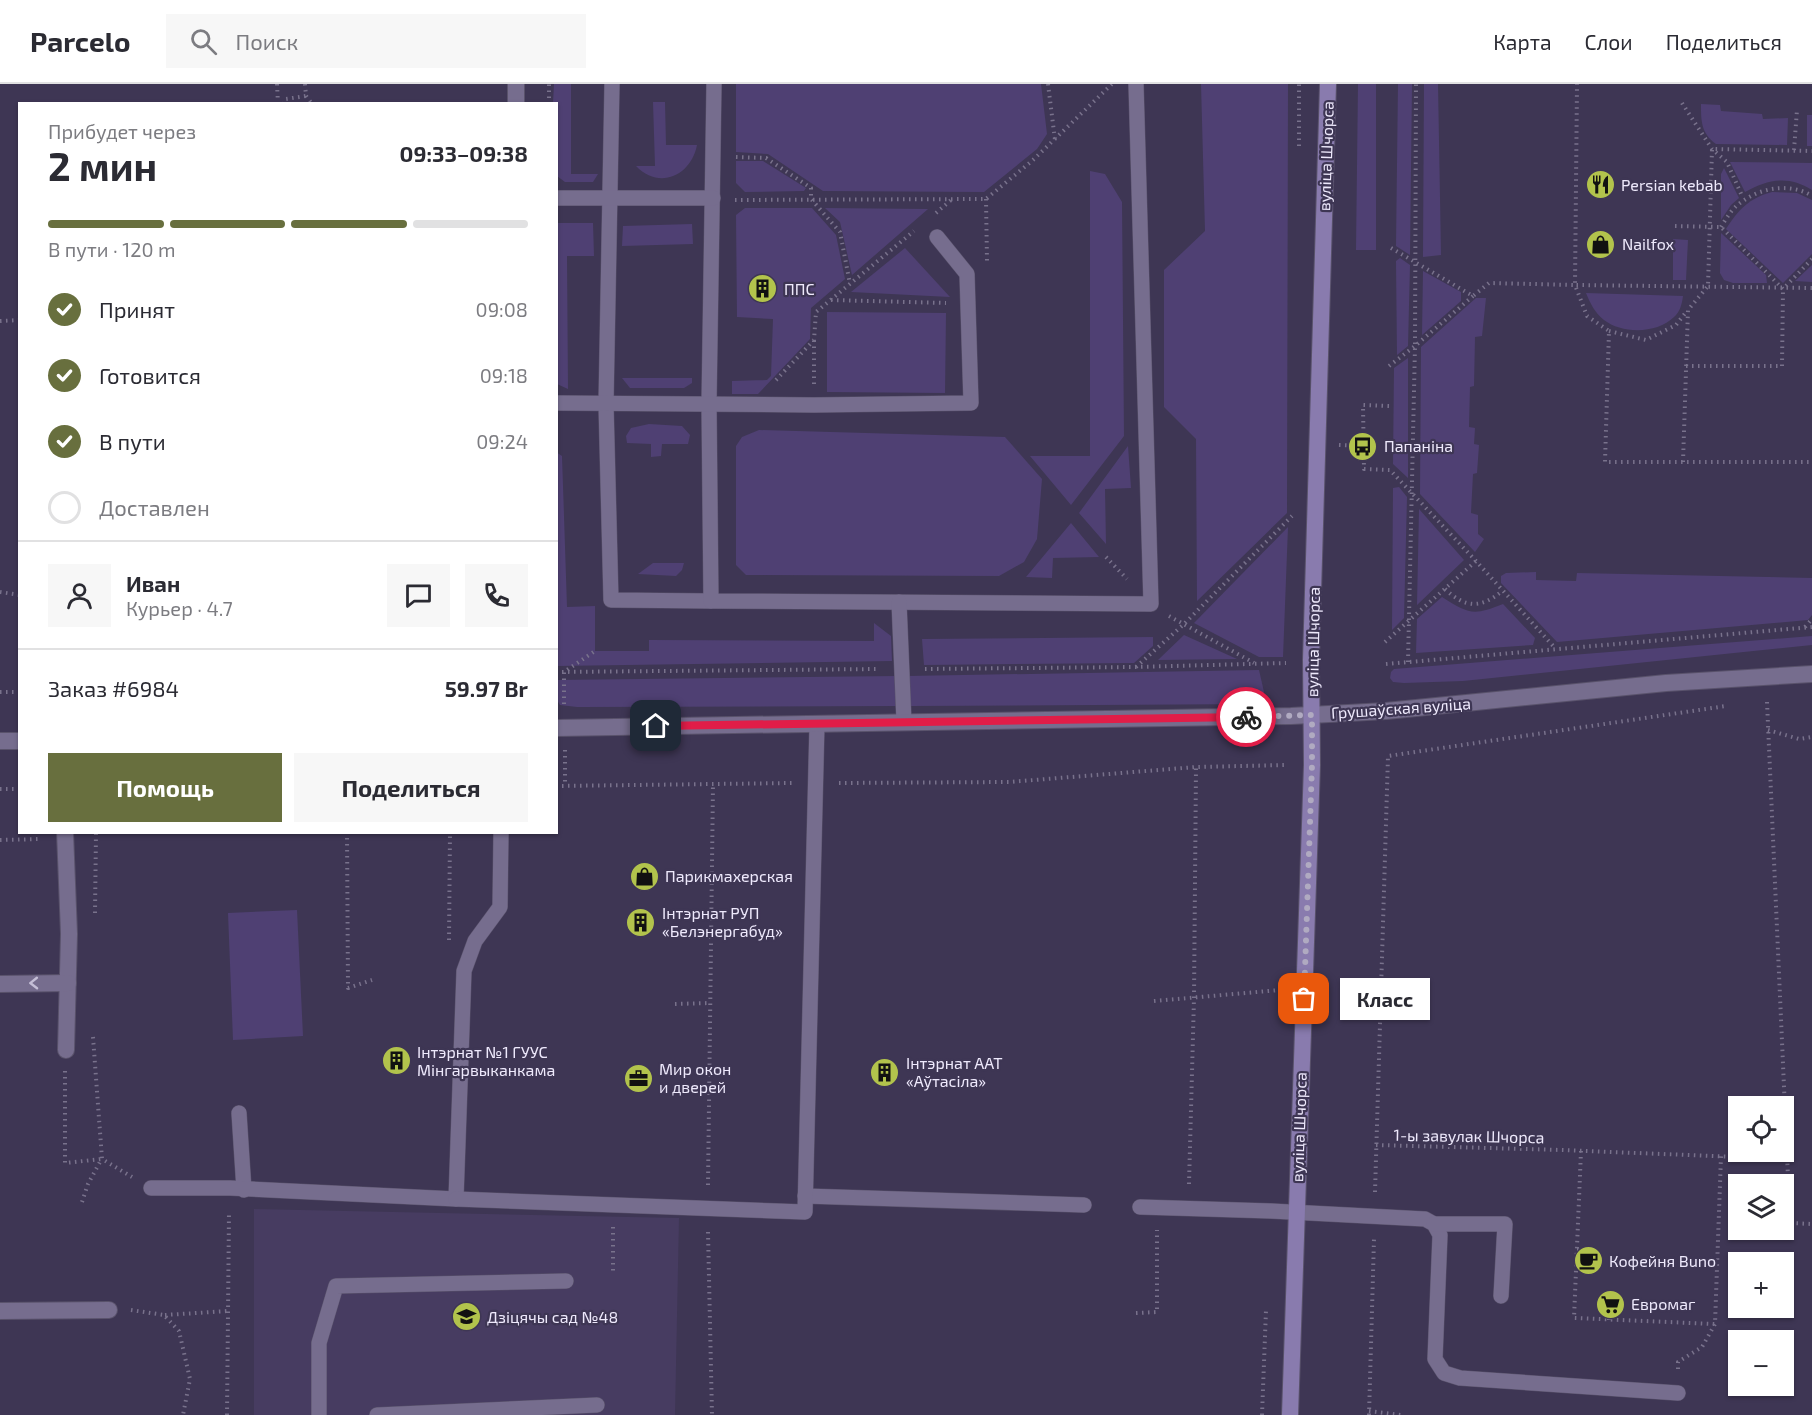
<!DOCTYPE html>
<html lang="ru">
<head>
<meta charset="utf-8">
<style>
	:root { --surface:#fff; --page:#f7f7f7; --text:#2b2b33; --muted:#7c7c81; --line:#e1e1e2; --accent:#686f3e }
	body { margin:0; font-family:"Exo 2",sans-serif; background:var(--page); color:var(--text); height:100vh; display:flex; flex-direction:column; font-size:22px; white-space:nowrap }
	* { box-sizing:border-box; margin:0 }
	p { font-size:20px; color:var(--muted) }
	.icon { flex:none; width:33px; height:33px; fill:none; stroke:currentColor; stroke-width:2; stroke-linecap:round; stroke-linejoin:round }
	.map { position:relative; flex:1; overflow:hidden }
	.side { position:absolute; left:18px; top:18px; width:540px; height:732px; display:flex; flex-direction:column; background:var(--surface); border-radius:0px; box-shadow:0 2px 4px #0004 }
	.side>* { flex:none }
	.tools { position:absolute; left:1728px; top:1012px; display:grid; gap:12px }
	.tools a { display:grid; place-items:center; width:66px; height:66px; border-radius:0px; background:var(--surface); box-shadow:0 2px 4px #0004; font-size:30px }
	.pin { position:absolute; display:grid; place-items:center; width:51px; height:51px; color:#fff; margin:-26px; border-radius:12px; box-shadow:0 3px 9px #0006 }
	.courier { position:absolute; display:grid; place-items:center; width:60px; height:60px; margin:-30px; border:4px solid #e11d48; border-radius:50%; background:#fff; color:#222; box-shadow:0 2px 8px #0007 }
	.bubble { position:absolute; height:42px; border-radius:0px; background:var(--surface); box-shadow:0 2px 4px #0004; font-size:20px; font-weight:700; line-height:42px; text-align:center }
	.headline em { font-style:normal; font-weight:700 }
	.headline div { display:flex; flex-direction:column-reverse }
	.headline { display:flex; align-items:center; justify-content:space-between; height:102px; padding:0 30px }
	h1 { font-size:39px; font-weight:700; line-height:45px }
	.bar { display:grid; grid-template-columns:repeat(4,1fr); gap:9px 6px; align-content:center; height:72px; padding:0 30px }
	.bar i { height:8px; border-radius:4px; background:var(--line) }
	.bar .on { background:var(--accent) }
	.bar p { grid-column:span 4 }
	.line { display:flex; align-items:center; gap:15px; padding:0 30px; border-top:2px solid var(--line) }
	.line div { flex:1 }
	.round { display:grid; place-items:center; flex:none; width:63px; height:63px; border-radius:0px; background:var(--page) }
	ol { padding:0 30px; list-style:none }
	li { display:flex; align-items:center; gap:18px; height:66px }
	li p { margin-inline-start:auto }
	li .icon { padding:6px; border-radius:50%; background:var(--accent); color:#fff; stroke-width:4 }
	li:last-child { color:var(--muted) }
	li i { width:33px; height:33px; border:3px solid var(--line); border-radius:50% }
	.primary-button { display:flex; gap:12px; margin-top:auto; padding:12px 30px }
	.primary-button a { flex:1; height:69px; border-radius:0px; background:var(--accent); color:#fff; font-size:24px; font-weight:700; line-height:69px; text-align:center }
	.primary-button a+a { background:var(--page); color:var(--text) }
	header { display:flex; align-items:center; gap:36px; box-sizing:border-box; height:84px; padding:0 30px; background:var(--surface); border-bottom:2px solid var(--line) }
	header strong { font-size:28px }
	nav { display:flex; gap:33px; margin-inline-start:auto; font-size:21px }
	.search { width:420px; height:54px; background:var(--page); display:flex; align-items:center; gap:15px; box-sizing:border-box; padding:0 21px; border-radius:0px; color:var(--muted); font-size:22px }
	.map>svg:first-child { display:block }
	.built { fill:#473c61 }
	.green { fill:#4f4073 }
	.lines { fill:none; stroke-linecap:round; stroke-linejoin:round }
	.service-casing { stroke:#59526b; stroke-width:16 }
	.minor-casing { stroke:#59526b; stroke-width:18 }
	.secondary-casing { stroke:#59526b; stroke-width:18 }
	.path { stroke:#79728c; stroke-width:4; stroke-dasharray:1.5 4.5; stroke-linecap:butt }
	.service { stroke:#766d8e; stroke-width:15 }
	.minor { stroke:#766d8e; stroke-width:16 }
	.secondary { stroke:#897bae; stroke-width:16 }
	.oneway { stroke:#c4bed6 }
	.done { stroke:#b0aac1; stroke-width:6; stroke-dasharray:0 10.8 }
	.route { stroke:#e11d48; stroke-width:8 }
	.labels { text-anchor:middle; stroke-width:4.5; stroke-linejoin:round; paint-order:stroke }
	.street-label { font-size:16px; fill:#eee9fc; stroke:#3e3654 }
	.poi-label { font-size:16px; fill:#eee9fc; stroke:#3e3654; text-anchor:start }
</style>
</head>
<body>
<header>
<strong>Parcelo</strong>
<div class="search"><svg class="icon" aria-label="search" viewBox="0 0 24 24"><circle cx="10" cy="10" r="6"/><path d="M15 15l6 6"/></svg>Поиск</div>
<nav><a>Карта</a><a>Слои</a><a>Поделиться</a></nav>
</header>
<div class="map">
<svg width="1812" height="1331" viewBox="0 0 1812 1331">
	<rect width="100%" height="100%" fill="#3e3654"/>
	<polygon class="built" points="254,1125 679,1134 675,1331 254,1331"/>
	<g class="green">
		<polygon points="554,0 571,0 571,90 598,90 593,98 565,98 557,92 556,20 553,19"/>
		<polygon points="736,0 1041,0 1047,50 1037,65 984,108 823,107 768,70 736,68"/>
		<polygon points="1201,0 1288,0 1287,429 1197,517 1196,355 1164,323 1164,186 1205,147"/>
		<polygon points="1358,0 1376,0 1376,166 1356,166"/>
		<polygon points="1398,0 1412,0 1410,171 1396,162"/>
		<polygon points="1424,0 1438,0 1441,171 1423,173"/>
		<path d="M653,18H665L666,61H697C691,92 659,106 636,82H655Z"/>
		<path d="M1701,20L1720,21L1721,27L1762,30L1763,35L1788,34L1787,61L1716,60C1701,49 1701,37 1701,20Z"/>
		<rect x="1807" y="31" width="5" height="31"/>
		<polygon points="736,77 763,77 806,104 804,107 745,108 736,99"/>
		<path d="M1730,78L1812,79V106C1789,91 1768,95 1745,108Z"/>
		<polygon points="1724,84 1739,114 1731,121 1721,136 1721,90"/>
		<polygon points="1090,87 1105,90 1122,118 1124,352 1071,421 1030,372 1090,372"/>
		<path d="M1772,108L1797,109L1812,116V170L1783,199L1726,145C1738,126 1749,114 1772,108Z"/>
		<polygon points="745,124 812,124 836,151 845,195 811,224 810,255 758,310 732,310 732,297 767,296 771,292 773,235 737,233 736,131"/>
		<polygon points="825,124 928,125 852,191 840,138"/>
		<polygon points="557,139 593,139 594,172 567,172 568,305 557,300"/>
		<polygon points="692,140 693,160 622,162 623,142"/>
		<polygon points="1721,149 1766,191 1767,199 1733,199 1724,196 1720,189"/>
		<polygon points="1673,155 1688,156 1686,196 1673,196"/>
		<polygon points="905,164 950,213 851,208"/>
		<polygon points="1400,174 1410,181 1408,262 1397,271 1396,177"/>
		<polygon points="1812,181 1812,198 1795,197"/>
		<polygon points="1423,187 1461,208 1461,217 1422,251"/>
		<path d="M1586,209L1683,212C1682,220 1680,228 1674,233C1657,250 1622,250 1604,236C1595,229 1590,219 1586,209Z"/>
		<polygon points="1476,214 1486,214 1482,252 1475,253 1474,302 1470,303 1469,343 1475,344 1474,360 1479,361 1477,389 1473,390 1471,429 1478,431 1478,450 1484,455 1475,468 1420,410 1421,263"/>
		<polygon points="827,228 946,229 945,309 827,308"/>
		<polygon points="1408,274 1408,394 1393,380 1394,284"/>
		<polygon points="622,294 692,294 692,299 684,304 630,304"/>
		<polygon points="649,340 682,342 690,351 688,360 662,360 661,372 651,373 651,360 627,359 626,352 631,344"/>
		<polygon points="759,346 1005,353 1042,395 1037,455 1024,478 999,492 746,491 736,481 736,362 742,353"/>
		<polygon points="1128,362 1131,404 1105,405 1106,460 1079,429"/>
		<polygon points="556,368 562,372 567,523 595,522 595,567 649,567 649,556 874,557 874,539 891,552 892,577 557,582"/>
		<polygon points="1399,403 1407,413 1404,534 1392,546 1393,404"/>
		<polygon points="1419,425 1464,476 1417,521"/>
		<polygon points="1071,439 1099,473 1053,474 1052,494 1026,493"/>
		<polygon points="1288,443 1283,573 1259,573 1194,539"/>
		<polygon points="653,479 684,479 682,486 676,492 638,490"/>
		<polygon points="1536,488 1536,496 1576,497 1577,489 1812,494 1812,531 1808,536 1557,558 1501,499 1501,492 1506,489"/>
		<path d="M1442,513C1469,530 1473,532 1503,520L1535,554L1533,561L1416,569L1417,535Z"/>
		<polygon points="1184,551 1237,575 1158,576"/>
		<polygon points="1812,552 1812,561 1463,597 1404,599 1393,598 1390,594 1391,588 1394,585"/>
		<polygon points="1153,553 1153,562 1134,579 924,581 922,555"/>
		<polygon points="1259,586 1264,608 1258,620 909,622 907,592"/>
		<polygon points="897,592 898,622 577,623 560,621 557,616 557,596"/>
		<polygon points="297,826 303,952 233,956 228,829"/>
	</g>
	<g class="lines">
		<defs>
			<g id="service">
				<polyline points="612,0 606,320 611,516 711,517"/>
				<polyline points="714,0 709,320 711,517 1151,520 1136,0"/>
				<polyline points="556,114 713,114"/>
				<polyline points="556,319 814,321 971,319 967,190 937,153"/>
				<polyline points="899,518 904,638"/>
				<polyline points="239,1029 244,1106"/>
				<polyline points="151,1104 230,1104 456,1115 464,887 475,857 500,823 501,748"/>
				<polyline points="805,1112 1084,1121"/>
				<polyline points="456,1115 805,1128 817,640"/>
				<polyline points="1140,1123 1271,1127 1425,1135 1434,1140 1440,1151 1435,1275 1444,1289 1460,1294 1678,1309"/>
				<polyline points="1434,1140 1505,1140 1501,1212"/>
				<polyline points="319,1331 319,1259 336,1202 566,1197"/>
				<polyline points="377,1331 597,1321"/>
			</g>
			<g id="minor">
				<polyline points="516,0 516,20"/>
				<polyline points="556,644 1291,632 1386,627 1666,599 1812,590"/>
				<polyline points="0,657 20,657"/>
				<polyline points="65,748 69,850 66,966"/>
				<polyline points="0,900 68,899"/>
				<polyline points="0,1227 109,1226"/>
			</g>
			<polyline id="secondary" points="1290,1331 1312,681 1311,576 1328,0"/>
		</defs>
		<use href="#service" class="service-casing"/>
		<use href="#minor" class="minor-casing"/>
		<use href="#secondary" class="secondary-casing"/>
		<g class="path">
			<polyline points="277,0 278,20"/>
			<polyline points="305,0 306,12 312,20"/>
			<polyline points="1048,0 1055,56"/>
			<polyline points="1682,19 1712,65 1727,78 1742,112"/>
			<polyline points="283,20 286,15 306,12"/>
			<polyline points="549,20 549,0"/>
			<polyline points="1299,62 1299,0"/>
			<polyline points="1794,66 1797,26"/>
			<polyline points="736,73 766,74 811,104 811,115 840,148 850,200"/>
			<polyline points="986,115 987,177"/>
			<polyline points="735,116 986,115 1033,76 1112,0"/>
			<polyline points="936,129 951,116"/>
			<polyline points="1675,142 1721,143 1783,205 1812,175"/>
			<path d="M1721,143C1727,133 1733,123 1743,117C1762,103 1792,99 1812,112"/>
			<polyline points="1391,164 1473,212 1489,199 1575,201 1577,0"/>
			<polyline points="1812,204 1575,201 1587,232 1609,247 1605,378 1812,378"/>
			<polyline points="831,216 946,219"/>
			<polyline points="0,237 20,236"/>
			<polyline points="1609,247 1646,256 1676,241 1687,227"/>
			<polyline points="1389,282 1415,262 1473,212"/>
			<polyline points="1686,282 1782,282 1783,205"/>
			<polyline points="776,296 814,256 816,228 914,147"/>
			<polyline points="814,300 814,256"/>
			<polyline points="1389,322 1363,321 1364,385 1390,386 1476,477 1555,564"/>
			<polyline points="1339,361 1363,362"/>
			<polyline points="1683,378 1688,226 1708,202 1712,65 1812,67"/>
			<polyline points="1106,473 1127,495"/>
			<path d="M1445,505C1465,524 1481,525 1502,507"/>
			<polyline points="0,508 20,511"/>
			<polyline points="1169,532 1254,579"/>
			<polyline points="1805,543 1812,535"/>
			<polyline points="1385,558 1476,477"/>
			<polyline points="1408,578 1415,262 1416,0"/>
			<polyline points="1386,580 1812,543"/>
			<polyline points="1136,583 1183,541 1292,432"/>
			<polyline points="925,585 1135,583 1286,579"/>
			<polyline points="556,588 878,585"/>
			<polyline points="0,608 20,608"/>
			<polyline points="1767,618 1790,1139 1812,1140"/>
			<polyline points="564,620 564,588 595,567"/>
			<polyline points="1768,646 1799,655 1812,653"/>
			<polyline points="565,666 565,701"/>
			<polyline points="839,699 1009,698 1196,683 1287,681"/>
			<polyline points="556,702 793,699"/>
			<polyline points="0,705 20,705"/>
			<polyline points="347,748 348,904 372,896"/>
			<polyline points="0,756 41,755"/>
			<polyline points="95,829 96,748"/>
			<polyline points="449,856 450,748"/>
			<polyline points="1154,917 1280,906"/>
			<polyline points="675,920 710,919"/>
			<polyline points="93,953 102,1075 132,1093"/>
			<polyline points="65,987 65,1079 102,1075"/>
			<polyline points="1376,1061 1562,1066 1787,1075"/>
			<polyline points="1581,1067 1574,1234 1715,1240"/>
			<polyline points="1189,1100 1194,914 1196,683"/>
			<polyline points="708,1101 713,700"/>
			<polyline points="1375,1108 1388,672 1726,622"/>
			<polyline points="82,1118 88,1100 101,1076"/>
			<polyline points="613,1143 613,1187"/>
			<polyline points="708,1148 712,1331"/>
			<polyline points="1577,1166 1588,1166"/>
			<polyline points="1576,1177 1588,1177"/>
			<polyline points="131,1226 164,1231 179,1247 190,1295 183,1331"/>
			<polyline points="1136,1229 1157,1228 1157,1146"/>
			<polyline points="165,1231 228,1227"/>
			<polyline points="1609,1236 1610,1220"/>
			<polyline points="1678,1285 1678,1278 1702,1263 1715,1240 1721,1072"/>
			<polyline points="1369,1327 1401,1331"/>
			<polyline points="227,1331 229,1128"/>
			<polyline points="1262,1331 1266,1226"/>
			<polyline points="1369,1331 1374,1155"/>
		</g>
		<use href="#service" class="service"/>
		<use href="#minor" class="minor"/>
		<use href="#secondary" class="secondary"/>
	</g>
	<defs><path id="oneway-chevron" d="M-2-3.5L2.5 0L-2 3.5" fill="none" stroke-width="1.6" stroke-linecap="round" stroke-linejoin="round" transform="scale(1.5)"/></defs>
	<use class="oneway" href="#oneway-chevron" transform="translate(34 899) rotate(179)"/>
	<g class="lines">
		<polyline class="done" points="1246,633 1312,631 1312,681 1304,915"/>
		<polyline class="route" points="656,642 1246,633"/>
	</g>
	<defs>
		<symbol id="restaurant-disc" viewBox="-11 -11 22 22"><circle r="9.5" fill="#b2c34c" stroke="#3e3654"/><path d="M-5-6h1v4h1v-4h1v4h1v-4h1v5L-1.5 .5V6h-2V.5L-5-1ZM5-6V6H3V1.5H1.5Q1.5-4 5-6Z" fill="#111"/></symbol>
		<symbol id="shop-disc" viewBox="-11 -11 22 22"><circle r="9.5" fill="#b2c34c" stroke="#3e3654"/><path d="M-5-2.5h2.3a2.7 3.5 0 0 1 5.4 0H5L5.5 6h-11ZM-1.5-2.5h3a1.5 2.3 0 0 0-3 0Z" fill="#111"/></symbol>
		<symbol id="building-disc" viewBox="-11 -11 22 22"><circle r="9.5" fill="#b2c34c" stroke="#3e3654"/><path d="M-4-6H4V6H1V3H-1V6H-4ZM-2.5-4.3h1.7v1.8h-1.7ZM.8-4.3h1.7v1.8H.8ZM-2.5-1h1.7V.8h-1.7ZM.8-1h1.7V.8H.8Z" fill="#111"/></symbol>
		<symbol id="bus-disc" viewBox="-11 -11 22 22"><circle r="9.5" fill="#b2c34c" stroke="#3e3654"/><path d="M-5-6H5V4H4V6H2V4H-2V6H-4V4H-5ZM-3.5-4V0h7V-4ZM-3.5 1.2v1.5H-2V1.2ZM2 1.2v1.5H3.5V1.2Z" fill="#111"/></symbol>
		<symbol id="office-disc" viewBox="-11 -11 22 22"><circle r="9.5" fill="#b2c34c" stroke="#3e3654"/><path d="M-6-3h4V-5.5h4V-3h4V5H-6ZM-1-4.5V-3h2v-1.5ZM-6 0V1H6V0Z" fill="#111"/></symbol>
		<symbol id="cafe-disc" viewBox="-11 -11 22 22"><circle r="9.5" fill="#b2c34c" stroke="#3e3654"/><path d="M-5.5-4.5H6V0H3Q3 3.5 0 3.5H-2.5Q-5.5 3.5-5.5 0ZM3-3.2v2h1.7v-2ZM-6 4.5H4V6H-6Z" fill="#111"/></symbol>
		<symbol id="supermarket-disc" viewBox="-11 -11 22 22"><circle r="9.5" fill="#b2c34c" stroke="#3e3654"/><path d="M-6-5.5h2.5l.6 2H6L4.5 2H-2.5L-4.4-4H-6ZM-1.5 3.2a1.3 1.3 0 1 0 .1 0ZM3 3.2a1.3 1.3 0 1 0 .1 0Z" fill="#111"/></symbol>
		<symbol id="school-disc" viewBox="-11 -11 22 22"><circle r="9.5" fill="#b2c34c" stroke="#3e3654"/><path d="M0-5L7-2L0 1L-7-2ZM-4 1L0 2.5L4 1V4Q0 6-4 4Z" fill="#111"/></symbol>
	</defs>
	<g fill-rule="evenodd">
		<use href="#restaurant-disc" x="1584" y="84" width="33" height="33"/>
		<use href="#shop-disc" x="1584" y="144" width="33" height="33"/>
		<use href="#building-disc" x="746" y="188" width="33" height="33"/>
		<use href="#bus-disc" x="1346" y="346" width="33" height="33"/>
		<use href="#shop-disc" x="628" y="776" width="33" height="33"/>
		<use href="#building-disc" x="624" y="822" width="33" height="33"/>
		<use href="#building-disc" x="380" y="960" width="33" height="33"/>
		<use href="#building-disc" x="868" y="972" width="33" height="33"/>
		<use href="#office-disc" x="622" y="978" width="33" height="33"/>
		<use href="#cafe-disc" x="1572" y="1160" width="33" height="33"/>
		<use href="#supermarket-disc" x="1594" y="1204" width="33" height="33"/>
		<use href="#school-disc" x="450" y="1216" width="33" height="33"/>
	</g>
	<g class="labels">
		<g class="street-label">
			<text transform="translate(1326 72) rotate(-88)" y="6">вуліца Шчорса</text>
			<text transform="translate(1313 558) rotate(-89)" y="6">вуліца Шчорса</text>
			<text transform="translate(1401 624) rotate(-4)" y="6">Грушаўская вуліца</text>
			<text transform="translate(1299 1043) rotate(-88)" y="6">вуліца Шчорса</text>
			<text transform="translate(1469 1052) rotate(1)" y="6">1-ы завулак Шчорса</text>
		</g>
		<g class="poi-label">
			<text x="1621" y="107">Persian kebab</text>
			<text x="1622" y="166">Nailfox</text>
			<text x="784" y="211">ППС</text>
			<text x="1384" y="368">Папаніна</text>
			<text x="665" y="798">Парикмахерская</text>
			<text x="662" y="835">Інтэрнат РУП<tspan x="662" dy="18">«Белэнергабуд»</tspan></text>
			<text x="417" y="974">Інтэрнат №1 ГУУС<tspan x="417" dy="18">Мінгарвыканкама</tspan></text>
			<text x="906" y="985">Інтэрнат ААТ<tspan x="906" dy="18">«Аўтасіла»</tspan></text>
			<text x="659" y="991">Мир окон<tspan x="659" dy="18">и дверей</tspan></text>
			<text x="1609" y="1183">Кофейня Buno</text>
			<text x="1631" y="1226">Евромаг</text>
			<text x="487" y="1239">Дзіцячы сад №48</text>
		</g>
	</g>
</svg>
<div class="tools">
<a><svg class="icon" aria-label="locate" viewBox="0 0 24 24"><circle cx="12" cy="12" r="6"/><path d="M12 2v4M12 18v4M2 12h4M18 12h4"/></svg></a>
<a><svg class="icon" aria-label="layers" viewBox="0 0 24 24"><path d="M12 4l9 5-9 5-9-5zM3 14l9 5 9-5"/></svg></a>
<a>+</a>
<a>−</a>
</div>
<div class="pin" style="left:1304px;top:915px;background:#ea580c"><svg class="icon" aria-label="bag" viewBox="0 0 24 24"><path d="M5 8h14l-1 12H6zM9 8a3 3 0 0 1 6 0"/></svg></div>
<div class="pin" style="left:656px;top:642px;background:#1f2937"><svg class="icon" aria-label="home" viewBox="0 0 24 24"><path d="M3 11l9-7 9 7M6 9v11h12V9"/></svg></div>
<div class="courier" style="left:1246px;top:633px"><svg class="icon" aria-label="bike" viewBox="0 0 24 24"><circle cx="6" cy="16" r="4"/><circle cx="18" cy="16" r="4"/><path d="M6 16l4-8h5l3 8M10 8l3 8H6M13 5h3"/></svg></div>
<div class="bubble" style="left:1340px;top:894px;width:90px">Класс</div>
<section class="side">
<div class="headline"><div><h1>2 мин</h1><p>Прибудет через</p></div><em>09:33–09:38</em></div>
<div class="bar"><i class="on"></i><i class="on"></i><i class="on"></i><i></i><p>В пути · 120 m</p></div>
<ol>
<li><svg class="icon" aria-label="check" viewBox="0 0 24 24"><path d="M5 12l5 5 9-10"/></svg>Принят<p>09:08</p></li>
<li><svg class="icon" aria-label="check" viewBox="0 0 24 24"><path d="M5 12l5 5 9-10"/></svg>Готовится<p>09:18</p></li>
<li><svg class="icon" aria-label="check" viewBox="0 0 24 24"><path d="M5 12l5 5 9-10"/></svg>В пути<p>09:24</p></li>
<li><i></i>Доставлен</li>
</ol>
<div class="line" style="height:108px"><a class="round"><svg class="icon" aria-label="person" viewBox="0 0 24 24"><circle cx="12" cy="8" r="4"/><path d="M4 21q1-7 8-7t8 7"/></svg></a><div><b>Иван</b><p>Курьер · 4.7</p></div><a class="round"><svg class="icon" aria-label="chat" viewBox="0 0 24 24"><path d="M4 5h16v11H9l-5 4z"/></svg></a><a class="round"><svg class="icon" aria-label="phone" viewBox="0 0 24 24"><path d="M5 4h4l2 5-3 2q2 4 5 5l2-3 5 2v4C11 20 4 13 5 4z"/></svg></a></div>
<div class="line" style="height:78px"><div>Заказ #6984</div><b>59.97 Br</b></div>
<div class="primary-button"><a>Помощь</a><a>Поделиться</a></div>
</section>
</div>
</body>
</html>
